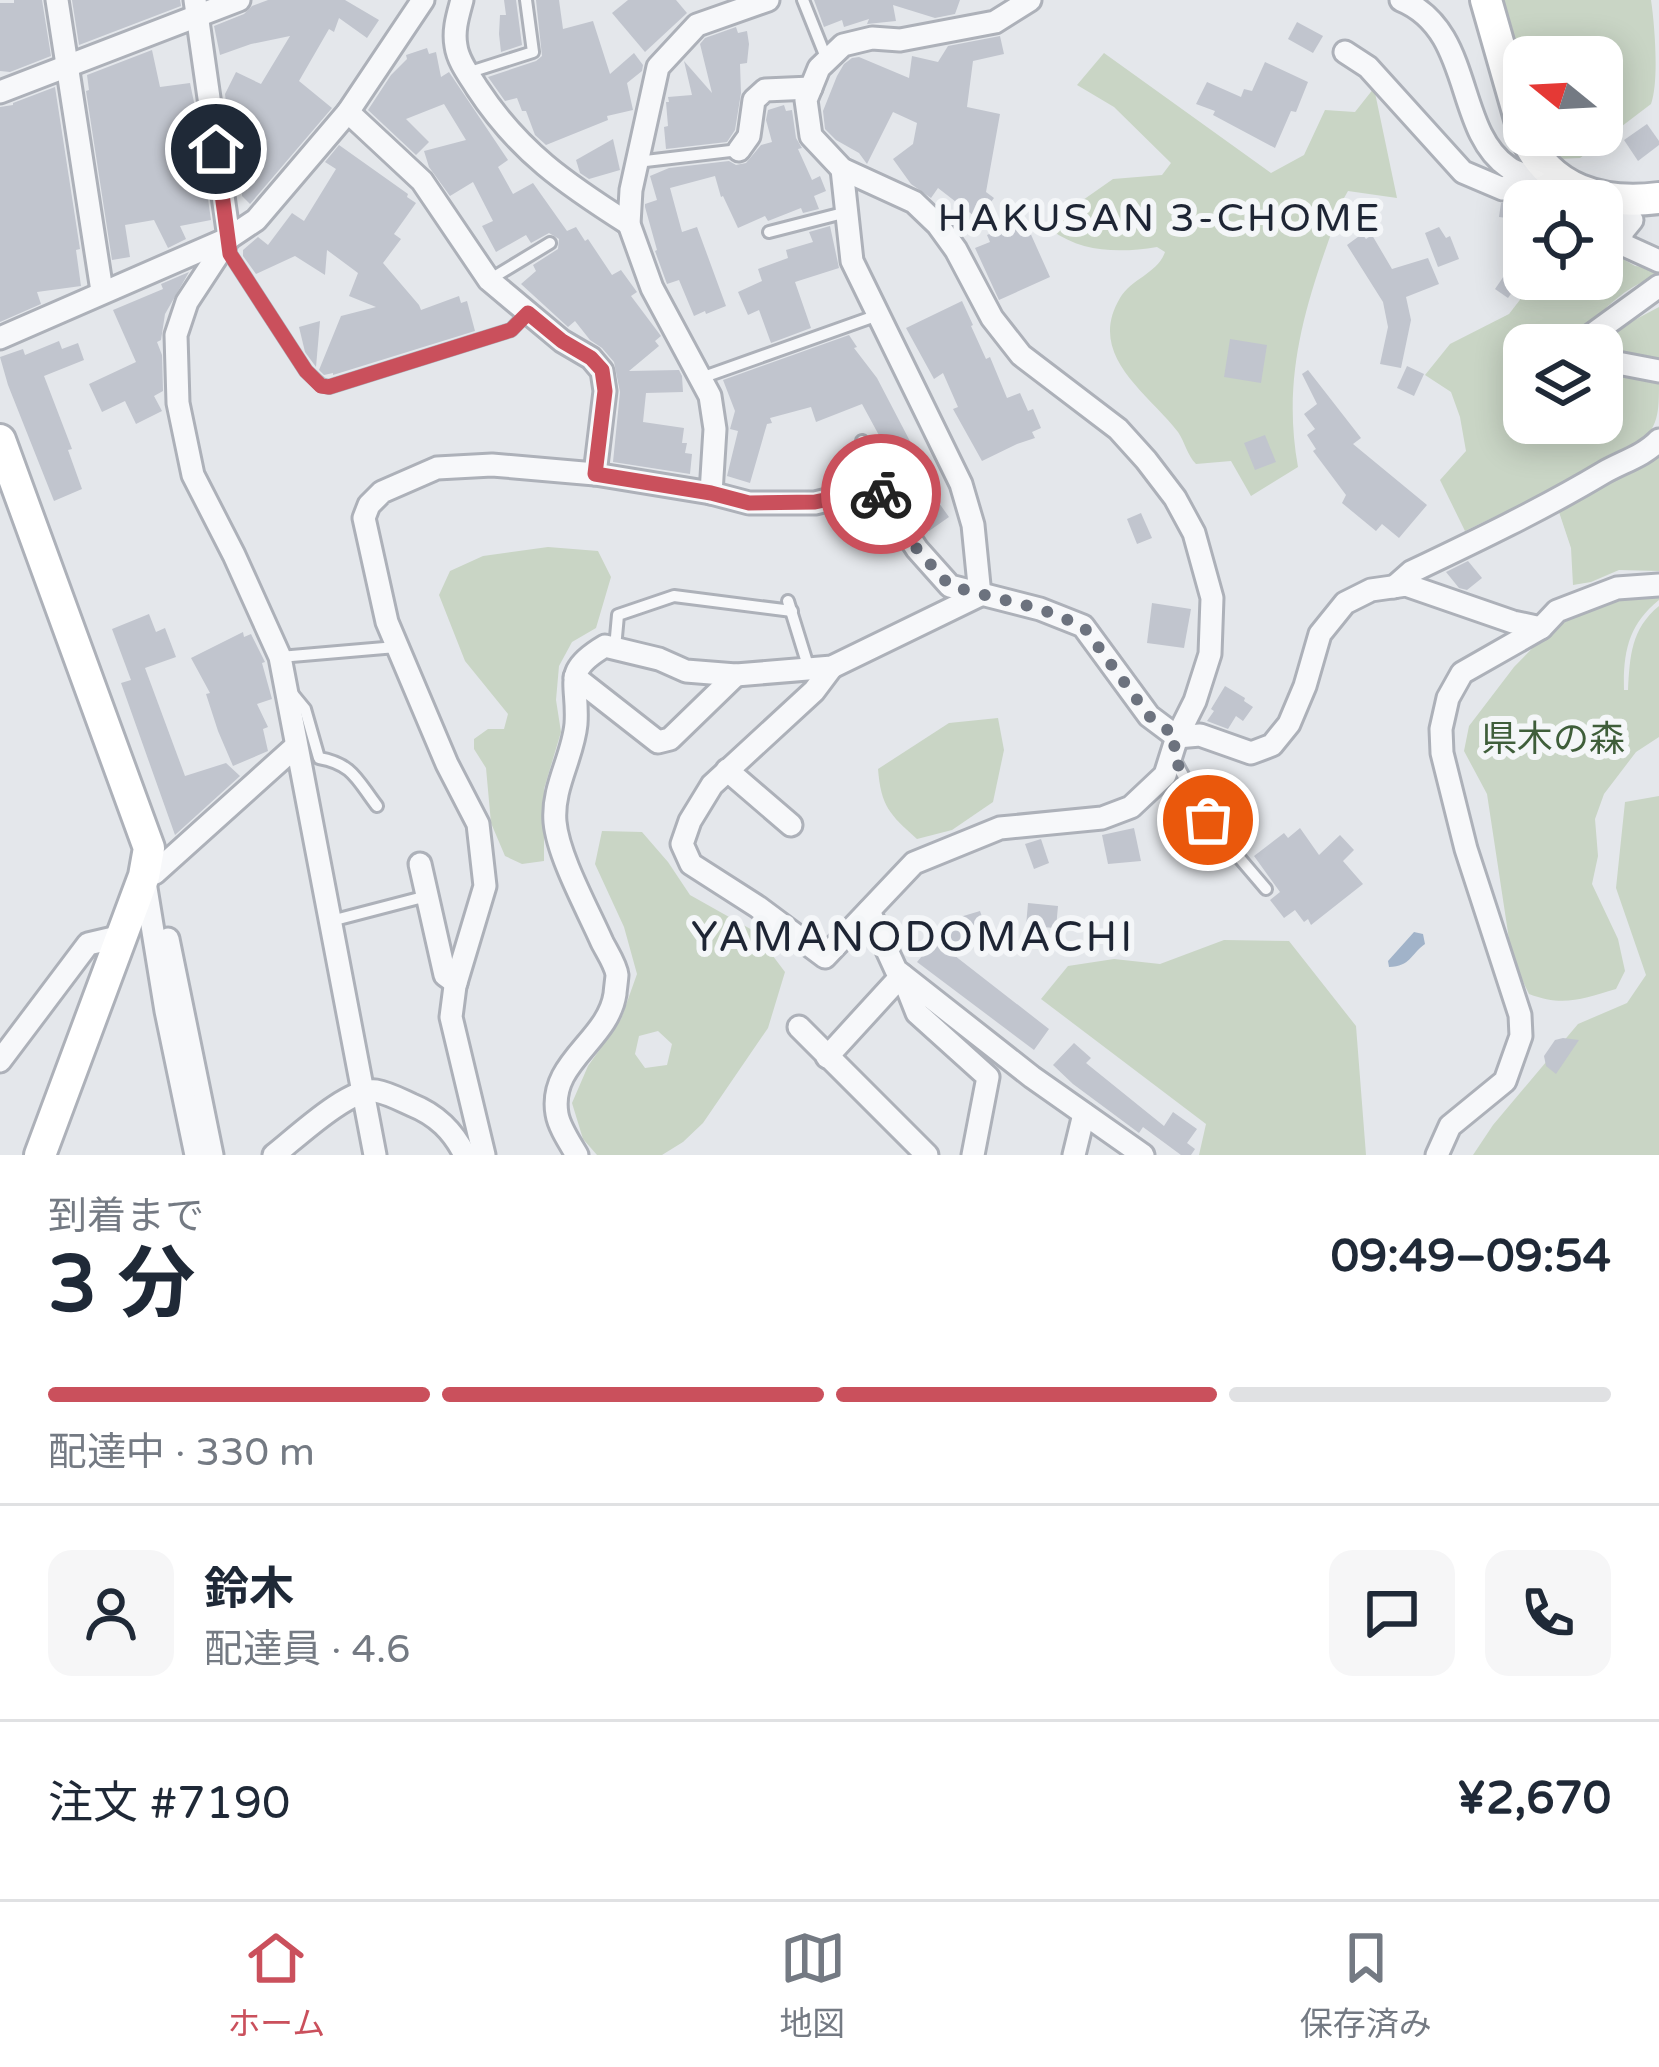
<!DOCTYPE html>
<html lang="ja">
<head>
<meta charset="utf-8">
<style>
	:root { --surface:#fff; --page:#f6f6f7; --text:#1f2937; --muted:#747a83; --line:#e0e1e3; --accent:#ca505c }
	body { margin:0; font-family:"Varela Round","Noto Sans JP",sans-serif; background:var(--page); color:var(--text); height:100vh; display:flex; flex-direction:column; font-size:45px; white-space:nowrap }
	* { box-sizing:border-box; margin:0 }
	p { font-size:39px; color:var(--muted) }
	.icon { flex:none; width:66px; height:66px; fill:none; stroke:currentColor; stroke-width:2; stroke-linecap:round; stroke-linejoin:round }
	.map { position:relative; height:1155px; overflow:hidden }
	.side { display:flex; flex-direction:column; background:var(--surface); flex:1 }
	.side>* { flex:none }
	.needle { width:78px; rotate:288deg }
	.buttons { position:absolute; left:1503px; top:36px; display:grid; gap:24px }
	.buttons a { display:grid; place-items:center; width:120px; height:120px; border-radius:24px; background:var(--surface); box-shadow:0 6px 30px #0003; font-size:60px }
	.pin { position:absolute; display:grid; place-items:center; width:102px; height:102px; color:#fff; margin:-51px; border:6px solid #fff; border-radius:50%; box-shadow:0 3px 12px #0007 }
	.courier { position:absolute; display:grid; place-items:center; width:120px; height:120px; margin:-60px; border:9px solid #ca505c; border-radius:50%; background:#fff; color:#222; box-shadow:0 3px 15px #0007 }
	.summary em { font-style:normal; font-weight:700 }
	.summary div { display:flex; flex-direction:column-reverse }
	.summary { display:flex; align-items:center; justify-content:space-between; height:204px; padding:0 48px }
	h1 { font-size:78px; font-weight:700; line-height:90px }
	.bar { display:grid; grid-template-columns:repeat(4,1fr); gap:18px 12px; align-content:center; height:144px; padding:0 48px }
	.bar i { height:15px; border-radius:9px; background:var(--line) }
	.bar .active { background:var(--accent) }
	.bar p { grid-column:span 4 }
	.line { display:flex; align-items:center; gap:30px; padding:0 48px; border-top:3px solid var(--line) }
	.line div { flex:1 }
	.round { display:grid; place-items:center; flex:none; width:126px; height:126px; border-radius:24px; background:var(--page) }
	.tab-bar { display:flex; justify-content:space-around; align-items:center; height:168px; border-top:3px solid var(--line); background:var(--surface); font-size:33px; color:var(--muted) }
	.tab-bar a { display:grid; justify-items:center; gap:6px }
	.tab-bar .active { color:var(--accent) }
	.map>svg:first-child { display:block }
	.green { fill:#c9d5c5; fill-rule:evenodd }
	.water { fill:#a1b3c9 }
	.building { fill:#c1c5ce }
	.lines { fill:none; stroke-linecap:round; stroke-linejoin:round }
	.lane-casing { stroke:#adb1b9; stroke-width:16 }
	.street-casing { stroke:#adb1b9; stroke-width:27 }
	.secondary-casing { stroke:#adb1b9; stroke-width:36 }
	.lane { stroke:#f7f8fa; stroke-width:10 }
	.street { stroke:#f7f8fa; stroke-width:21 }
	.secondary { stroke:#fff; stroke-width:30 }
	.done { stroke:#6c727e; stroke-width:12; stroke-dasharray:0 21.6 }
	.route { stroke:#ca505c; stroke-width:15 }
	.labels { text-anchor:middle; stroke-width:12; stroke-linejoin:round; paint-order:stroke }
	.park-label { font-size:36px; fill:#3f5e3a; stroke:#f4f6f8 }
	.neighbourhood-label { font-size:39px; letter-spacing:3px; fill:#1e2534; stroke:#f4f6f8 }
	.quarter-label { font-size:42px; letter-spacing:3px; fill:#1e2534; stroke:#f4f6f8 }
</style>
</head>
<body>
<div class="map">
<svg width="1659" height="1155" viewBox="0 0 1659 1155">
	<rect width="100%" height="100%" fill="#e4e7eb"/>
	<g class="green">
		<path d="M1498,0H1651C1655,27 1659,82 1651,104L1580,158L1558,159L1538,135H1602V57H1524V94Z"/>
		<path d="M1104,53L1271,173L1304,155L1325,110L1355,112L1374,88L1397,198L1348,191L1344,198C1311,289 1280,368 1298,467L1251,496L1231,461L1196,464C1187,455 1185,442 1178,432C1147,392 1086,355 1120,298C1131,279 1158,273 1165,252L1157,247C1120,253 1083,253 1051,230L1053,221L1113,179L1162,175L1171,163L1114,107L1077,85Z"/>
		<path d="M1602,219L1618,220L1611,252L1635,266L1659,269V272C1651,280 1643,281 1633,287C1610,301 1589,323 1575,345H1524V423H1602V372L1659,380C1659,415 1659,425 1636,449L1465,531L1440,480L1466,451L1460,417L1451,392L1425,375L1450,344L1509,314L1536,279H1602Z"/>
		<polygon points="1659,307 1659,362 1608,353 1602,349 1602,345 1598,345 1608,334"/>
		<polygon points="1659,455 1659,571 1619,570 1591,582 1573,585 1571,548 1559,512"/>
		<polygon points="548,547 598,551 611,577 596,628 572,642 559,666 556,700 561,732 544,789 544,861 522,864 505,856 491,823 486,768 474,749 474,739 488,729 504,729 508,714 465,661 439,595 450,571 483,556"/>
		<path d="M1645,592L1659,597V600C1629,624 1623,651 1624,690H1628C1630,656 1631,629 1659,606V737L1636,752L1604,794L1595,819L1598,856L1592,884L1618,939L1625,971L1616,989C1582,999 1563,1007 1529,994L1512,959L1487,794L1464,751L1469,726L1514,667L1551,629L1615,597Z"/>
		<path d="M998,718L1004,750L993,802L952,830L917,839C889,814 881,806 878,769L949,723Z"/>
		<polygon points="1659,796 1659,1155 1473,1155 1493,1125 1578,1024 1627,1003 1646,975 1616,888 1625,802"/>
		<path d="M602,831L642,832L668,862L690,895L754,931L785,972L768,1028L703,1123L683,1142L662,1155H597L583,1139L572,1103L588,1066L621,1019L637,974L624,927L595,864ZM658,1031L672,1044L667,1065L645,1068L635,1054L639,1036Z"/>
		<polygon points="1224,940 1289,941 1356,1026 1366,1155 1199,1155 1206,1124 1041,999 1068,966 1114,959 1160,964"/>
	</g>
	<path class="water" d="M1414,932L1423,934L1425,944C1410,955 1411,966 1389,967L1388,961Z"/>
	<g class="building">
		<polygon points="14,0 42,0 51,56 10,72 0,71 0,3 14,3"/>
		<polygon points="72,0 180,0 181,6 79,45"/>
		<polygon points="268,0 345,0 379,20 367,38 339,18 334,32 329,29 299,81 332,108 250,204 242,196 241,171 234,165 225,94 236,72 261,84 290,36 251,44 220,55 214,26 244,14 252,6"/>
		<polygon points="504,0 516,0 522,45 501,52 499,34 500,15 506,15"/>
		<polygon points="536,0 559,0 563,29 593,21 610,74 634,53 643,65 642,71 627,83 633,110 607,116 608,120 546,145 535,135 526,111 522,111 517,98 505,101 488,77 536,61 542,56"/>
		<polygon points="628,0 676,0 687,13 645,52 612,13"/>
		<polygon points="814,0 960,0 955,14 935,18 893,5 896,21 867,24 869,19 844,27 842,20 824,27"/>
		<polygon points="1297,22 1323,36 1313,53 1288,39"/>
		<polygon points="736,27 738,33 747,31 749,44 747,63 740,64 741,93 735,130 727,142 666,149 664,127 668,126 666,102 669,102 668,97 692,95 684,61 712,93 700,44 705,38"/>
		<polygon points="1000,36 1004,54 973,61 967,107 1000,114 986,192 994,198 978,219 938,188 931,198 911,184 893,159 913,144 917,123 893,112 867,164 859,153 836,140 825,129 823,111 837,76 844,64 852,58 859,57 909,78 912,56 938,62 948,46"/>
		<polygon points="427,48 429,54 436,52 441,77 449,72 508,160 498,167 513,194 533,183 567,231 576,227 585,241 588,239 612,275 621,270 637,292 631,296 661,336 655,341 659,346 629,371 679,370 682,376 683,392 646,393 643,422 684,428 682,443 687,443 685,453 692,454 690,474 613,462 620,392 614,362 602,348 590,340 575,321 568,327 521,284 536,271 533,265 558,249 559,239 549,233 531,243 526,235 496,252 482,226 493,221 473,182 450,196 429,167 424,151 466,140 444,104 406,119 429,142 416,155 368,110 391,75 407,59 406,55"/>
		<polygon points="152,50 160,87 190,83 195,107 186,108 189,123 185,124 191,154 196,153 206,185 211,220 180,226 186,239 168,248 154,220 125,225 130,257 112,260 86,91 89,90 87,75"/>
		<polygon points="1265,62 1308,82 1296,112 1291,111 1275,148 1213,115 1215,111 1196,104 1207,82 1241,97 1244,89 1252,91"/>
		<polygon points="55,87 80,249 76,250 81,286 37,292 41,304 0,322 0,107 13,105 13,103"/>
		<polygon points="784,105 786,111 792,110 796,138 802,148 798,149 812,180 820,176 826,191 814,196 819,209 803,213 801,208 768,221 765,216 738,228 723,196 721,197 715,176 670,188 682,232 697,227 726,306 706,314 705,311 694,316 679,280 667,284 655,251 657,250 645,207 645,204 657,200 650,176 669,168 729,161 736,165 746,163 761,145 772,142 766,120 768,110"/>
		<polygon points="1647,124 1659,141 1659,145 1638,161 1624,140"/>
		<polygon points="613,139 620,170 589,179 580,173 576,160"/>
		<polygon points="339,145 408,194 407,197 416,203 394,234 401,239 383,263 419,305 421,310 459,296 461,303 467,301 475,331 333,375 333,373 324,375 319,370 341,316 376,307 349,296 358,273 327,250 325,275 295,256 256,274 243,256 243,250 258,237 268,245 292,213 304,221 336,169 325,162"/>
		<polygon points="1511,202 1524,203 1524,220 1499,217 1501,203"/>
		<polygon points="1024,219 1050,277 999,300 975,248 990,242 987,235"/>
		<polygon points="830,226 839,268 795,282 811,328 771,343 759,310 748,315 738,292 762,281 758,269 788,258 786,250 813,242 809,232"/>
		<polygon points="1439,227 1446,238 1450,236 1459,259 1438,267 1425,233"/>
		<polygon points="1362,234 1366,239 1372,235 1392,269 1428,258 1439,284 1406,297 1411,320 1401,368 1380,364 1388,327 1383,302 1347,245"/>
		<polygon points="1524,247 1524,275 1508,298 1495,289"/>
		<polygon points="189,272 165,314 161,340 157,342 162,355 163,391 154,396 162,411 136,424 125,401 102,412 89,384 136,362 113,310 163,289 161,284"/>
		<polygon points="962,301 973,325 971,326 986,359 990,357 1007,398 1020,393 1028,411 1033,409 1041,428 1032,432 1035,438 1017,444 982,461 953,409 958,407 943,373 934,379 906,328"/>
		<polygon points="320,321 316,367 305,352 299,327"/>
		<polygon points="849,335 857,347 854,348 877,378 925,470 928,468 937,484 929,489 949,517 929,531 894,483 898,479 876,442 881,439 862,404 816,422 811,407 770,418 772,423 767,424 750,483 727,476 738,431 730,429 735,411 723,380"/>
		<polygon points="1230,339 1267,345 1261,383 1224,377"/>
		<polygon points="59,341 62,349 78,343 84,360 44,376 72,449 68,450 82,489 54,501 8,385 0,357 23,349 25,355"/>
		<polygon points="1407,366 1424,374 1414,396 1397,388"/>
		<polygon points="1308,370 1361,438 1353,444 1427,505 1399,538 1382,524 1376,531 1342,503 1346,495 1313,451 1316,449 1307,435 1315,429 1304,414 1317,404 1302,374"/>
		<polygon points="1265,435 1276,462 1255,470 1244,443"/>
		<polygon points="1141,513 1152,538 1137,544 1127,519"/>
		<polygon points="1468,561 1482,578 1467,590 1459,588 1446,572"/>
		<polygon points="1152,603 1191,609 1184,648 1147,643"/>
		<polygon points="149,614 156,632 165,628 176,657 145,668 185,776 226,763 240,776 175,835 121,683 131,680 112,629"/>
		<polygon points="243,632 244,637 251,634 265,662 262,663 272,699 257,704 268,727 263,729 268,751 233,766 218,731 206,694 210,693 191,658"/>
		<polygon points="1225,686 1245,698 1244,701 1253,707 1243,721 1236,716 1228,729 1207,721 1214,711 1211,709"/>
		<polygon points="1134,828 1141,861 1108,864 1102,835"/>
		<polygon points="1300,828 1319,855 1340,835 1354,850 1343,861 1363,884 1311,925 1308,919 1304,922 1295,910 1284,918 1270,900 1280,892 1254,856 1284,833 1288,838"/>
		<polygon points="1041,839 1049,863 1034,869 1025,844"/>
		<polygon points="1028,903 1058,906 1056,928 1026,926"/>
		<polygon points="980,911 990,940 950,952 1049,1029 1034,1050 917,962 943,931 952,928 950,920"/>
		<polygon points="1563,1038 1579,1040 1556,1074 1546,1066 1544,1056 1555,1040"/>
		<polygon points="1074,1043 1091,1058 1086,1063 1164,1126 1173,1112 1197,1129 1187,1143 1195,1149 1191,1155 1181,1155 1143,1127 1139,1133 1073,1084 1053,1065"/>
	</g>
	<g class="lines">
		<defs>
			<g id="lane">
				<polyline points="803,0 827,60"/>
				<polyline points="467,73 533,52 526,0"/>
				<polyline points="637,162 739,150"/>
				<polyline points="769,232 847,212"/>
				<polyline points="229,244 230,254 306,371 321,385 329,387 511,330 528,312"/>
				<polyline points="489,280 550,243"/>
				<polyline points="701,378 878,315"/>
				<polyline points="854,493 862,441"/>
				<polyline points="788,601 809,669"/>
				<polyline points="615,648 618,615 674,596 792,611"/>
				<polyline points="280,657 396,647"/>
				<path d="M291,692L305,709L319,758C353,764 357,780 377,806"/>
				<polyline points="1172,755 1208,821 1266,889"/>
				<polyline points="331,921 427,896"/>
			</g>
			<g id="street">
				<polyline points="57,0 102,291"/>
				<polyline points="195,0 229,238 187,302 176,335 178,403 193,475 234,555 280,657 375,1155"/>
				<path d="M462,0C458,15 453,30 456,46C458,61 469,75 477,88C519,152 566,184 629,224"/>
				<path d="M1401,0C1474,30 1454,130 1508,167C1513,171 1520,173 1526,175L1540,164"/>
				<polyline points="1345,52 1368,67 1463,172 1503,189 1526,175"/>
				<polyline points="0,92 239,0"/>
				<polyline points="348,112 422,181 489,280 562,341 591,358 602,371 605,391 595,474"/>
				<polyline points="739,150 749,136 754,100 765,90 811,88"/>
				<polyline points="1540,164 1534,184 1550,201"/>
				<polyline points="842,169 852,261 961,484 973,525 980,595"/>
				<polyline points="1602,214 1629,216 1632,220 1623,231 1621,240 1626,246 1659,261"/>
				<polyline points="0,338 229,238 256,220 348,112 423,0"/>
				<polyline points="1584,345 1586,339 1659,286"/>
				<polyline points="1602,360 1659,371"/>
				<polyline points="711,493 715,429 710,396 652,288 629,224 631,190 658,67 697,25 768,0"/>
				<path d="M1394,587L1411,572C1476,541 1541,510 1603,473C1622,462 1644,456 1659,440"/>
				<polyline points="832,667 814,691 712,785 690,821 682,844 691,864 758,907 825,957 914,863 1000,828 1102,818 1131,807 1165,775 1177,737 1195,701 1210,654 1212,598 1194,533 1175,498 1146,460 1118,429 1021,355 992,318 956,250 938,225 914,202 842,169 811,136 806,100 819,68 843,45 872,38 900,40 995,22 1030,0"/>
				<polyline points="575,677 658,742 670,739 736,675"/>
				<polyline points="727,770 791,825"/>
				<polyline points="420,864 445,975 456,983"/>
				<polyline points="869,911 896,970 1032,1077 1143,1155"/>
				<polyline points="168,939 212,1155"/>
				<polyline points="799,1027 927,1155"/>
				<polyline points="827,1057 902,975 917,1013 988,1077 973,1155"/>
				<polyline points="0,1061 88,944 122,936"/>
				<polyline points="196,1155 166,1011 144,876 155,873 295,747"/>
				<path d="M274,1155C296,1138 349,1087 376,1091C388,1093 401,1100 412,1105C437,1115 453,1131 465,1155"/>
				<polyline points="484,1155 451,1017 455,986 485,886 478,824 447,764 387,622 364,518 369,505 382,492 437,468 492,465 595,474 711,493 749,503 815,503 857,493 879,491 917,549 950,586 1040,609 1083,626 1149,716 1177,737 1200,735 1251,753 1272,745 1289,724 1305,686 1320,634 1345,603 1371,590 1406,585 1513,622 1541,628"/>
				<path d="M577,1155C570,1143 559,1127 557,1114C548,1062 608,1041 615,994C615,992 617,977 617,975C616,965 607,952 602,942C588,910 558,856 555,822C552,787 573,757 576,724C579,682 561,672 605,646L659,659L686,671L736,675L832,667L980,595"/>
				<polyline points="1074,1155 1084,1114"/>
				<polyline points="1437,1155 1450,1126 1505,1081 1521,1036 1520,1015 1466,849 1442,753 1441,729 1448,698 1462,673 1541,628 1557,611 1617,588 1659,585"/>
			</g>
			<g id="secondary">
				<polyline points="1486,0 1524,133"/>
				<path d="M1525,135C1549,191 1603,205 1659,198"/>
				<polyline points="0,440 149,848 144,876 40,1155"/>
			</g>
		</defs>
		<use href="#lane" class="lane-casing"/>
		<use href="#street" class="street-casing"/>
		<use href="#secondary" class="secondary-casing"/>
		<use href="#lane" class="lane"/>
		<use href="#street" class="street"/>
		<use href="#secondary" class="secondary"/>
	</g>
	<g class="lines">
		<polyline class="done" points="881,494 917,549 950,586 1040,609 1083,626 1149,716 1177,737 1172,754 1208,820"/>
		<polyline class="route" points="216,149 230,254 306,371 321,386 329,387 511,330 528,313 562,341 591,358 602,370 605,391 595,474 711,493 749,503 815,502 857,493 879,491 881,494"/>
	</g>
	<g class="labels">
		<g class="park-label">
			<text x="1553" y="751">県木の森</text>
		</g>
		<g class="neighbourhood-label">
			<text x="1160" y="231">HAKUSAN 3-CHOME</text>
		</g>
		<g class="quarter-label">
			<text x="913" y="951">YAMANODOMACHI</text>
		</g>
	</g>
</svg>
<div class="buttons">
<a><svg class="needle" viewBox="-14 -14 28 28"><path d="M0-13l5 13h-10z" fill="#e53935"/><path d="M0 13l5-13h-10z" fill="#747a83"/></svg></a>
<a><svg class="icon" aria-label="locate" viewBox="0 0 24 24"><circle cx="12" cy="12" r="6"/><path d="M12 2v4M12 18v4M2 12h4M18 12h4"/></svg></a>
<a><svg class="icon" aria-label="layers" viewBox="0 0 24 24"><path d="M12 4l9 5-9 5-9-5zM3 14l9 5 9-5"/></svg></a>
</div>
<div class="pin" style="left:1208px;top:820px;background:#ea580c"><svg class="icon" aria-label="bag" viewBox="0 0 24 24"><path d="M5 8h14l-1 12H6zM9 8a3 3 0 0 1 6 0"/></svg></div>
<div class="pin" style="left:216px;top:149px;background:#1f2937"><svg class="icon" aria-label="home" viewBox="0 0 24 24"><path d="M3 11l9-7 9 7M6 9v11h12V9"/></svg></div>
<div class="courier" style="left:881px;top:494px"><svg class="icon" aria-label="bike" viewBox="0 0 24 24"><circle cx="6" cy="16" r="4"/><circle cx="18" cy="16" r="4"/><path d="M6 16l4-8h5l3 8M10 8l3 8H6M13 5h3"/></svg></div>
</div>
<section class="side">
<div class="summary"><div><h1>3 分</h1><p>到着まで</p></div><em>09:49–09:54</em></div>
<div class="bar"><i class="active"></i><i class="active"></i><i class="active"></i><i></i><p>配達中 · 330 m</p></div>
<div class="line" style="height:216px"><a class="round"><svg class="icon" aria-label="person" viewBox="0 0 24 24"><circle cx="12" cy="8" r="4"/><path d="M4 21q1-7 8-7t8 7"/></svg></a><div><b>鈴木</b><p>配達員 · 4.6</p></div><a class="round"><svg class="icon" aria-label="chat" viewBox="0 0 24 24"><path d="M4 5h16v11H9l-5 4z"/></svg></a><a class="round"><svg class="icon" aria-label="phone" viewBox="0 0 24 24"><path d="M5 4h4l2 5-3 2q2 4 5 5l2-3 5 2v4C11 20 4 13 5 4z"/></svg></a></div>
<div class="line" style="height:156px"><div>注文 #7190</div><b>¥2,670</b></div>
</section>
<nav class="tab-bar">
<a class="active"><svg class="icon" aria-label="home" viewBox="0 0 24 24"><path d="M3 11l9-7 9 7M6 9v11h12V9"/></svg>ホーム</a>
<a><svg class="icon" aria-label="map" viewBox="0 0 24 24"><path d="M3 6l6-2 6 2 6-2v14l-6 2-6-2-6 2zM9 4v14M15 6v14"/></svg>地図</a>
<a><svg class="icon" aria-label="saved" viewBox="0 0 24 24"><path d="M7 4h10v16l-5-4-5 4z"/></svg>保存済み</a>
</nav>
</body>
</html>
